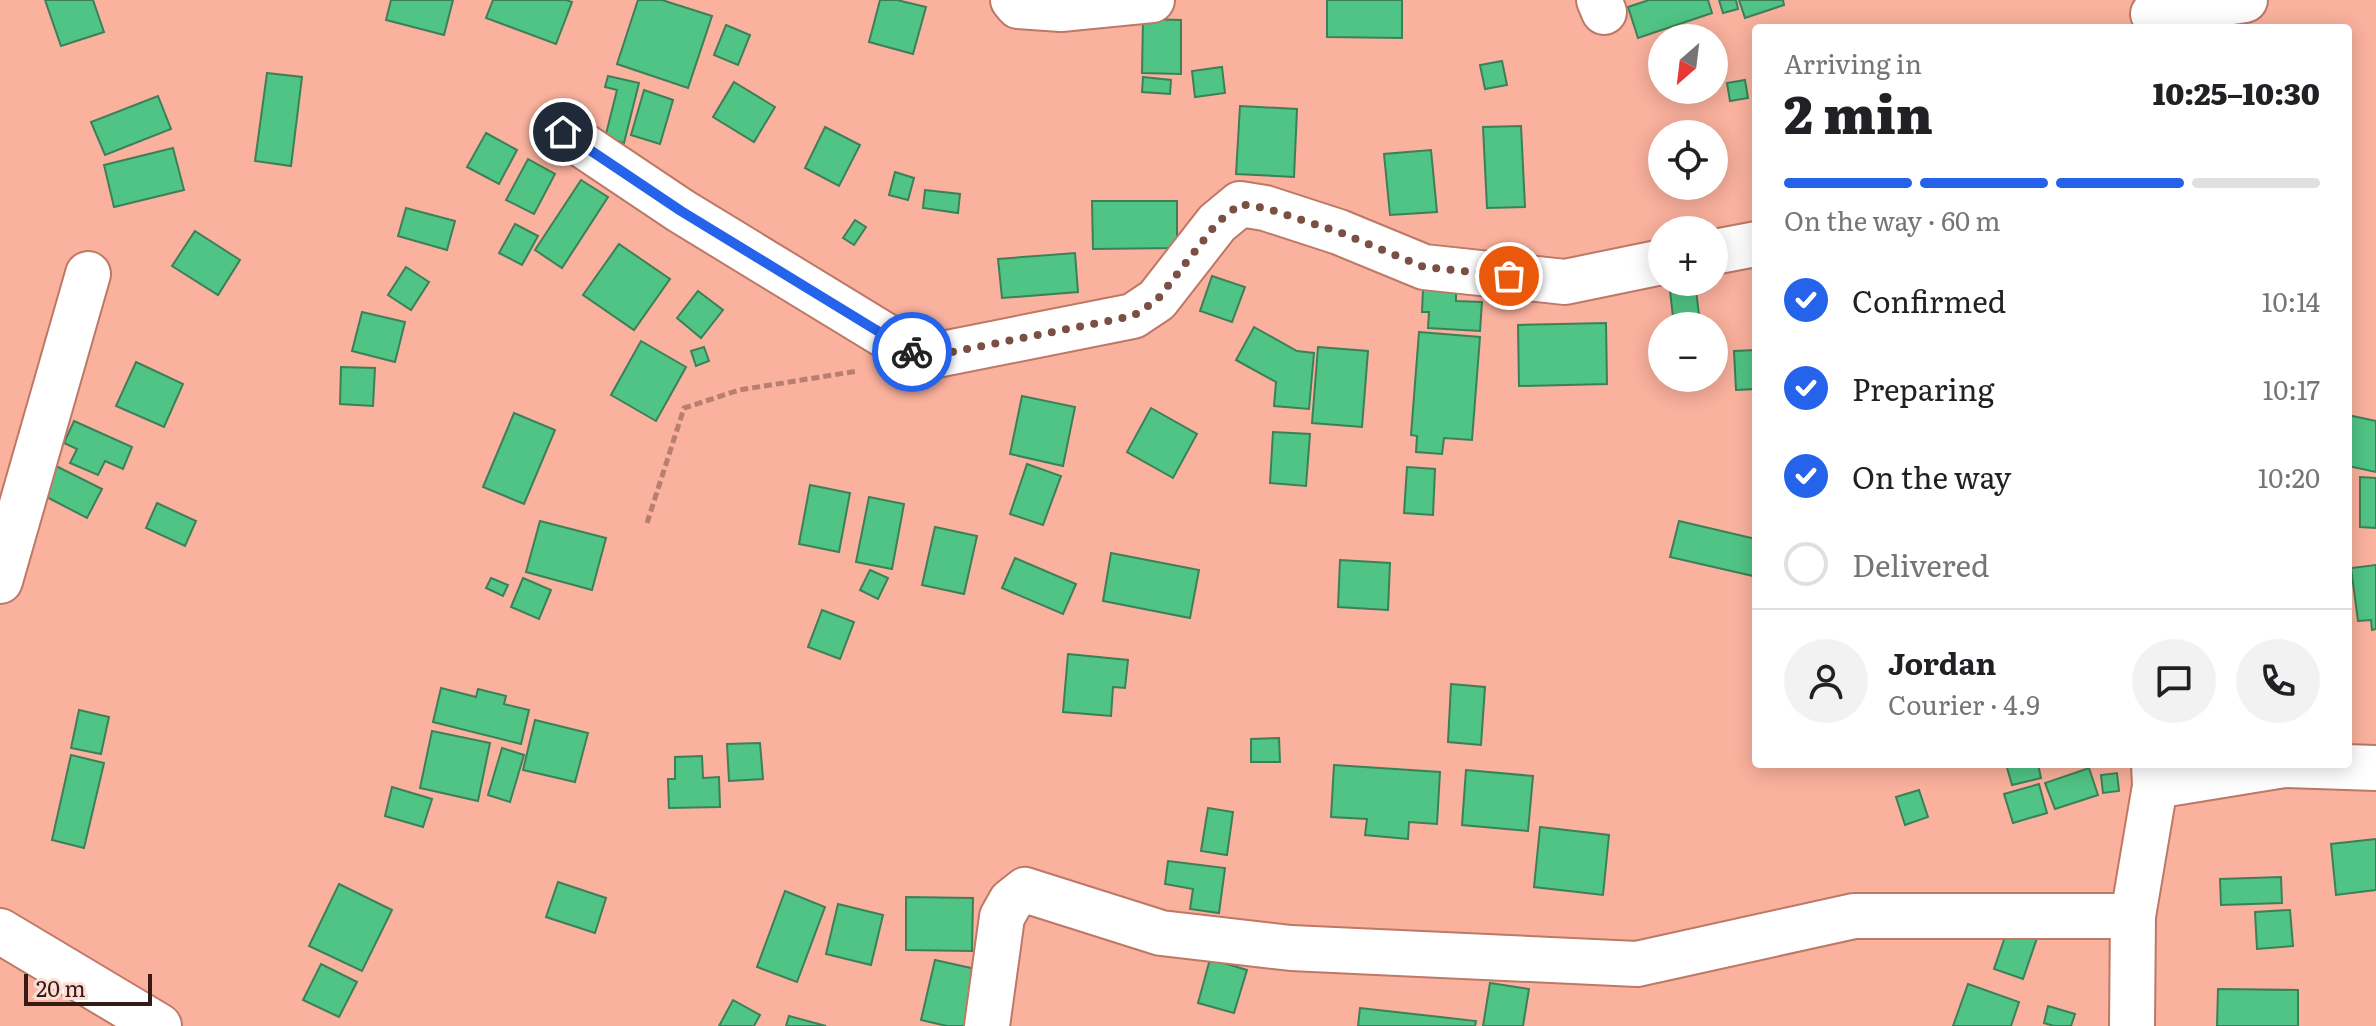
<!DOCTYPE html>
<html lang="en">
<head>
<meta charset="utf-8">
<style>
	:root { --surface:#fff; --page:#f2f2f2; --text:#202124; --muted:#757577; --line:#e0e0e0; --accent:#2563eb }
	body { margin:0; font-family:Literata,serif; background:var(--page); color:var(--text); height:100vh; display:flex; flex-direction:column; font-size:30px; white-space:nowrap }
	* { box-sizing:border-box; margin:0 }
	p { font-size:26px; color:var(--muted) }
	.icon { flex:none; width:44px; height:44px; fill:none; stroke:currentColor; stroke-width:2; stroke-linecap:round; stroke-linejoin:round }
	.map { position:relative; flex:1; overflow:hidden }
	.side { position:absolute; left:1752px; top:24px; width:600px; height:744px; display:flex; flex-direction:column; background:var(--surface); border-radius:8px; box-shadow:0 4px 20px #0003 }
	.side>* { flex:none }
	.needle { width:52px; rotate:208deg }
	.controls { position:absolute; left:1648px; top:24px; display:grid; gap:16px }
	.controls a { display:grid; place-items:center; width:80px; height:80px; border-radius:50%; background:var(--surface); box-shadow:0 4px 20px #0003; font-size:40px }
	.scale { position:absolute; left:24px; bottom:20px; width:128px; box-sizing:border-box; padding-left:8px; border:4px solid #361b14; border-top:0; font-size:22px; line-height:28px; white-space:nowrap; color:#361b14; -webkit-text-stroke:6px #fdded6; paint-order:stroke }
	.pin { position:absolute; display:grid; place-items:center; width:68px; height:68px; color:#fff; margin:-34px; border:4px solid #fff; border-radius:50%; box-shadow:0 2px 8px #0007 }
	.courier { position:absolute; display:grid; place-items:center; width:80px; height:80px; margin:-40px; border:6px solid #2563eb; border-radius:50%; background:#fff; color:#222; box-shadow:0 2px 10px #0007 }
	.headline em { font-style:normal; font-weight:800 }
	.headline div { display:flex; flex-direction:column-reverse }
	.headline { display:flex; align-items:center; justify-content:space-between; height:136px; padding:0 32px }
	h1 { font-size:52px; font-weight:800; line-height:60px }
	.bar { display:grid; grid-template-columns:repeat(4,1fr); gap:12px 8px; align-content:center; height:96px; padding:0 32px }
	.bar i { height:10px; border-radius:6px; background:var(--line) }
	.bar .on { background:var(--accent) }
	.bar p { grid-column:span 4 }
	.line { display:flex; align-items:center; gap:20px; padding:0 32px; border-top:2px solid var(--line) }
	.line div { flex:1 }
	.round { display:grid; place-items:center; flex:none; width:84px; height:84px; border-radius:42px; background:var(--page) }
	ol { padding:0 32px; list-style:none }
	li { display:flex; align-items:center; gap:24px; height:88px }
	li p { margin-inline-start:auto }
	li .icon { padding:8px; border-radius:50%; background:var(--accent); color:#fff; stroke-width:4 }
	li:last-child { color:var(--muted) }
	li i { width:44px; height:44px; border:4px solid var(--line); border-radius:50% }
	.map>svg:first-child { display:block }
	.building { fill:#50c484; stroke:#3d7f59; stroke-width:2 }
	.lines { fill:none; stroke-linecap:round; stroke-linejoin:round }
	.minor-casing { stroke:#bd7866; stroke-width:48 }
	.path { stroke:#b87e6f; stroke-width:5; stroke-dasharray:8 4; stroke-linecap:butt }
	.minor { stroke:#fff; stroke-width:44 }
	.done { stroke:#7b5044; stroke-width:8; stroke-dasharray:0 14.4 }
	.route { stroke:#2563eb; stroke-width:10 }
</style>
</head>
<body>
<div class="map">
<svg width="2376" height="1026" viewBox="0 0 2376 1026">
	<rect width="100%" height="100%" fill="#fab19d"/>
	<g class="building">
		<polygon points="45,0 93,0 104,32 61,46"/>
		<polygon points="391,0 453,0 444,35 386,20"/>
		<polygon points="493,0 566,0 572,2 556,44 486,18"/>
		<polygon points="638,0 662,0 712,16 688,88 617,64"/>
		<polygon points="880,0 897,0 926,7 913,54 869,42"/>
		<polygon points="1327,0 1402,0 1402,38 1327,37"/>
		<polygon points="1649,0 1708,0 1712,13 1638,38 1628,7"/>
		<polygon points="1719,0 1736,0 1738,9 1723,13"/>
		<polygon points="1739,0 1783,0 1784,5 1745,18"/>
		<polygon points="1143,19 1181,20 1181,74 1142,73"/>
		<polygon points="726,25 750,35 738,65 714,55"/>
		<polygon points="1502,61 1507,85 1485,89 1480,65"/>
		<polygon points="1222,67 1225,93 1195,97 1192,71"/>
		<polygon points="267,73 302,77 291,166 255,161"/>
		<polygon points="608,76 639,83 624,143 605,138 617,90 605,87"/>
		<polygon points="1143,77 1171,80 1170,94 1142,92"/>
		<polygon points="1745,80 1748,98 1730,101 1727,83"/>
		<polygon points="734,82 775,107 754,142 713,117"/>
		<polygon points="644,90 673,100 660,144 631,135"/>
		<polygon points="158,96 171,129 105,155 91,122"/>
		<polygon points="1240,106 1297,109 1294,177 1236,174"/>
		<polygon points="1521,126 1525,207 1487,208 1483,127"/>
		<polygon points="825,127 860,145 839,186 805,168"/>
		<polygon points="486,133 517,150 499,184 467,167"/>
		<polygon points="173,148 184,190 114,207 104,165"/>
		<polygon points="1431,150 1437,212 1390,215 1384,154"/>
		<polygon points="528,159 555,174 534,214 506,200"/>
		<polygon points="895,172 914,178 908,200 889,195"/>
		<polygon points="581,180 608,197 562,268 535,250"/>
		<polygon points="925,190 960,194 958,213 923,208"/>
		<polygon points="1092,201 1177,201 1177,248 1093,249"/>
		<polygon points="406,208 455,221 447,250 398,236"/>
		<polygon points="855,220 866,227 854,245 843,238"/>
		<polygon points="515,224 538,236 522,265 499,253"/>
		<polygon points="195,231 240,260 218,295 172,266"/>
		<polygon points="619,244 670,279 634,330 583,295"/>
		<polygon points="1075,253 1078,292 1002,298 998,259"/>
		<polygon points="406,267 429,282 411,310 388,295"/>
		<polygon points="1212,276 1245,287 1232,322 1200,311"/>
		<polygon points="1669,282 1695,282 1699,315 1673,317"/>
		<polygon points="1423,289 1456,290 1456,301 1482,302 1480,331 1428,328 1429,312 1422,312"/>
		<polygon points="698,291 723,310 701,338 677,318"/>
		<polygon points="362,312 405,322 395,362 352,351"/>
		<polygon points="1606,323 1607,384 1519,386 1518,325"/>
		<polygon points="1254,327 1297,351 1314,353 1309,409 1274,406 1276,382 1236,360"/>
		<polygon points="1419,332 1480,337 1472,440 1444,438 1442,454 1416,452 1417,436 1411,435"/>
		<polygon points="641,341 686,367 656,421 611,395"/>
		<polygon points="704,347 709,361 696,366 691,351"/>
		<polygon points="1318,347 1368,351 1362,427 1312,423"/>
		<polygon points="1756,350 1756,389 1736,390 1734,351"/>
		<polygon points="136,362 183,384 164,427 116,406"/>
		<polygon points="341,367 375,368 373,406 340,404"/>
		<polygon points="1022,396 1075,407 1063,466 1010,454"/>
		<polygon points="1151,408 1197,434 1173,478 1127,452"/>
		<polygon points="514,413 555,430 524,504 483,487"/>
		<polygon points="2348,415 2376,421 2376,472 2348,466"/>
		<polygon points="74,421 132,447 123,469 105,461 98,475 70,463 77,449 64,443"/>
		<polygon points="1273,432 1310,434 1306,486 1270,483"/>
		<polygon points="1027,464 1061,476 1043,525 1010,514"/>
		<polygon points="54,465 102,489 87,518 39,493"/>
		<polygon points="1407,467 1435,469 1433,515 1404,513"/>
		<polygon points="2360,477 2376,478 2376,528 2360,527"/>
		<polygon points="810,485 850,493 839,552 799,544"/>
		<polygon points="869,497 904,504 892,569 856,562"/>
		<polygon points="157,503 196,521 185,546 146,528"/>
		<polygon points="540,521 606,538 592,590 526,572"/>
		<polygon points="1679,521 1756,539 1756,561 1753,576 1670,557"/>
		<polygon points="935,527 977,536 964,594 922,585"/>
		<polygon points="1111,553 1199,570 1190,618 1103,601"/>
		<polygon points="1015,558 1076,584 1063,614 1002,588"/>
		<polygon points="1340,560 1390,563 1388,610 1338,607"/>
		<polygon points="2376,565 2376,629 2372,630 2371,620 2358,621 2351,568"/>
		<polygon points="870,570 888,578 878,599 860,590"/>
		<polygon points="491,578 508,585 503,596 486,588"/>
		<polygon points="523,578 551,590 539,619 511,607"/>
		<polygon points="822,610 854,622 840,659 808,647"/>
		<polygon points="1068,654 1128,660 1125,688 1113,687 1111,716 1063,712"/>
		<polygon points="1451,684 1485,687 1481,745 1448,742"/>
		<polygon points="441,688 476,697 478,689 506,696 504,704 529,710 521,744 433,722"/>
		<polygon points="79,710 109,717 101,754 71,748"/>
		<polygon points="535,720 588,733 575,782 523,770"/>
		<polygon points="432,731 490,743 478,801 420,788"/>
		<polygon points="1279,738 1280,762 1251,762 1251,739"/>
		<polygon points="760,743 763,779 729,781 727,744"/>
		<polygon points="502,748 524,755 510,802 488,795"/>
		<polygon points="71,755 104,763 84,848 52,840"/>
		<polygon points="702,756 703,778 719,777 720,807 669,808 668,779 675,779 675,757"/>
		<polygon points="2006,764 2038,764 2041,778 2012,785"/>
		<polygon points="1334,765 1440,772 1437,824 1409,822 1408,839 1365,835 1367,819 1331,817"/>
		<polygon points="2089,768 2098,795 2055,809 2045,783"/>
		<polygon points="1466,770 1533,776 1528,831 1462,825"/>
		<polygon points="2117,773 2119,791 2103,793 2101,775"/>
		<polygon points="2039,784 2047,813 2013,823 2004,794"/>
		<polygon points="392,787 432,799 423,827 385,816"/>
		<polygon points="1919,790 1928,817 1905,825 1896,797"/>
		<polygon points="1208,808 1233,812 1227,855 1201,851"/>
		<polygon points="1540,827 1609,835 1603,895 1534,887"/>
		<polygon points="2376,839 2376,890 2336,895 2331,844"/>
		<polygon points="1168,861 1225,868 1219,913 1190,909 1193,889 1165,884"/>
		<polygon points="2281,877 2282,903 2221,905 2220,879"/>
		<polygon points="558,882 606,898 595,933 546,917"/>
		<polygon points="339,884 392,910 362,971 309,946"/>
		<polygon points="785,891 825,907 797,982 757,967"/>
		<polygon points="906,897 973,898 972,951 906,950"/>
		<polygon points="838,904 883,915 871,965 826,954"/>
		<polygon points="2290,910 2293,946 2257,949 2255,912"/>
		<polygon points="2008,928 2037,938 2023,979 1994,969"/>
		<polygon points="1210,959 1247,970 1234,1013 1198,1003"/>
		<polygon points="935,960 980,970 968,1026 947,1026 921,1020"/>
		<polygon points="321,964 357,982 339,1017 303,1000"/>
		<polygon points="1490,983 1529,989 1523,1026 1483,1026"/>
		<polygon points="1968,984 2019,1002 2011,1026 1953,1026"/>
		<polygon points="2218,989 2298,990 2298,1026 2217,1026"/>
		<polygon points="733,1000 760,1015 754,1026 719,1026"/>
		<polygon points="2048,1006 2075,1014 2071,1026 2054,1026 2044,1023"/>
		<polygon points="1360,1008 1476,1021 1475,1026 1358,1026"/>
		<polygon points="789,1016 826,1026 786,1026"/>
	</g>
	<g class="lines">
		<defs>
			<g id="minor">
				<polyline points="1013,0 1018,6 1061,9 1152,0"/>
				<polyline points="1599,0 1604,12"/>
				<polyline points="2153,14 2245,0"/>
				<polyline points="563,132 681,211 922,358 1133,316 1157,300 1217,223 1240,204 1265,208 1339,232 1424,267 1565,282 1662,262"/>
				<polyline points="1714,252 1756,244"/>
				<polyline points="0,581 88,274"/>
				<polyline points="2155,786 2284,765 2376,768"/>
				<polyline points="0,931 159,1026"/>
				<polyline points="987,1026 1002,917 1011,901 1025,890 1161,933 1291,948 1637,964 1854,916 2133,916"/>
				<polyline points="2132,1026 2133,916 2155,786 2154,764"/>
			</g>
		</defs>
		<use href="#minor" class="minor-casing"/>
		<polyline class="path" points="647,523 684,408 739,390 858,371"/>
		<use href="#minor" class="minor"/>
	</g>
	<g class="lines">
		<polyline class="done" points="912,352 922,358 1133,316 1157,300 1217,223 1240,204 1265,208 1339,232 1424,267 1509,276"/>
		<polyline class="route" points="563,132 681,211 912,352"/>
	</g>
</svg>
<div class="controls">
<a><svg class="needle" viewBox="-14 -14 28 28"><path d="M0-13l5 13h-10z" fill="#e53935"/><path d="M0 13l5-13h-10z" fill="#757577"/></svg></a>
<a><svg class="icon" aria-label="locate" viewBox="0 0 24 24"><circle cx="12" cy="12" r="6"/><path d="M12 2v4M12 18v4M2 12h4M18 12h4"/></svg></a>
<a>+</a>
<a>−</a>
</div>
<div class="scale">20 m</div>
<div class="pin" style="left:1509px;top:276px;background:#ea580c"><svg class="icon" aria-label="bag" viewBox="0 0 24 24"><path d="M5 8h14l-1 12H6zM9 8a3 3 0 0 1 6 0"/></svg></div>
<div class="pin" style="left:563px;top:132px;background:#1f2937"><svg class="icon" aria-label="home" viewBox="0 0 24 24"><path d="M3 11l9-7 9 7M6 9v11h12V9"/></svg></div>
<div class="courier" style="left:912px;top:352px"><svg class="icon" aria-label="bike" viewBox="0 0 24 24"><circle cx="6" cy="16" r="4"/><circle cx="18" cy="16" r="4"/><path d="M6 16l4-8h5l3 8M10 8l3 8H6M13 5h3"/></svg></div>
<section class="side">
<div class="headline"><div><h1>2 min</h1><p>Arriving in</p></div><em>10:25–10:30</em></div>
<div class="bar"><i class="on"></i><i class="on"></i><i class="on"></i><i></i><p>On the way · 60 m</p></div>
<ol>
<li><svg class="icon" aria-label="check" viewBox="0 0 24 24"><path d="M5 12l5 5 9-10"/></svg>Confirmed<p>10:14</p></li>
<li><svg class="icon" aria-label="check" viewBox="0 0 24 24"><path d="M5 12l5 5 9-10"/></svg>Preparing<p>10:17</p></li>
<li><svg class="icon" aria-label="check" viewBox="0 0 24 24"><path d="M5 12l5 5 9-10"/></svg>On the way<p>10:20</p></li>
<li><i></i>Delivered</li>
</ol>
<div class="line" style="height:144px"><a class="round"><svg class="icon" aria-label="person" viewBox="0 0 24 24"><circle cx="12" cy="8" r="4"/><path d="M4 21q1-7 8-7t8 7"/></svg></a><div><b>Jordan</b><p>Courier · 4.9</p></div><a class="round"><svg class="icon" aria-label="chat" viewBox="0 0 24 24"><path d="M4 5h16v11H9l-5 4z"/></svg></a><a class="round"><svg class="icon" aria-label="phone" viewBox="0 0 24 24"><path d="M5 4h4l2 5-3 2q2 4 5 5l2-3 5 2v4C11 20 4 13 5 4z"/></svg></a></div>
</section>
</div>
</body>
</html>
